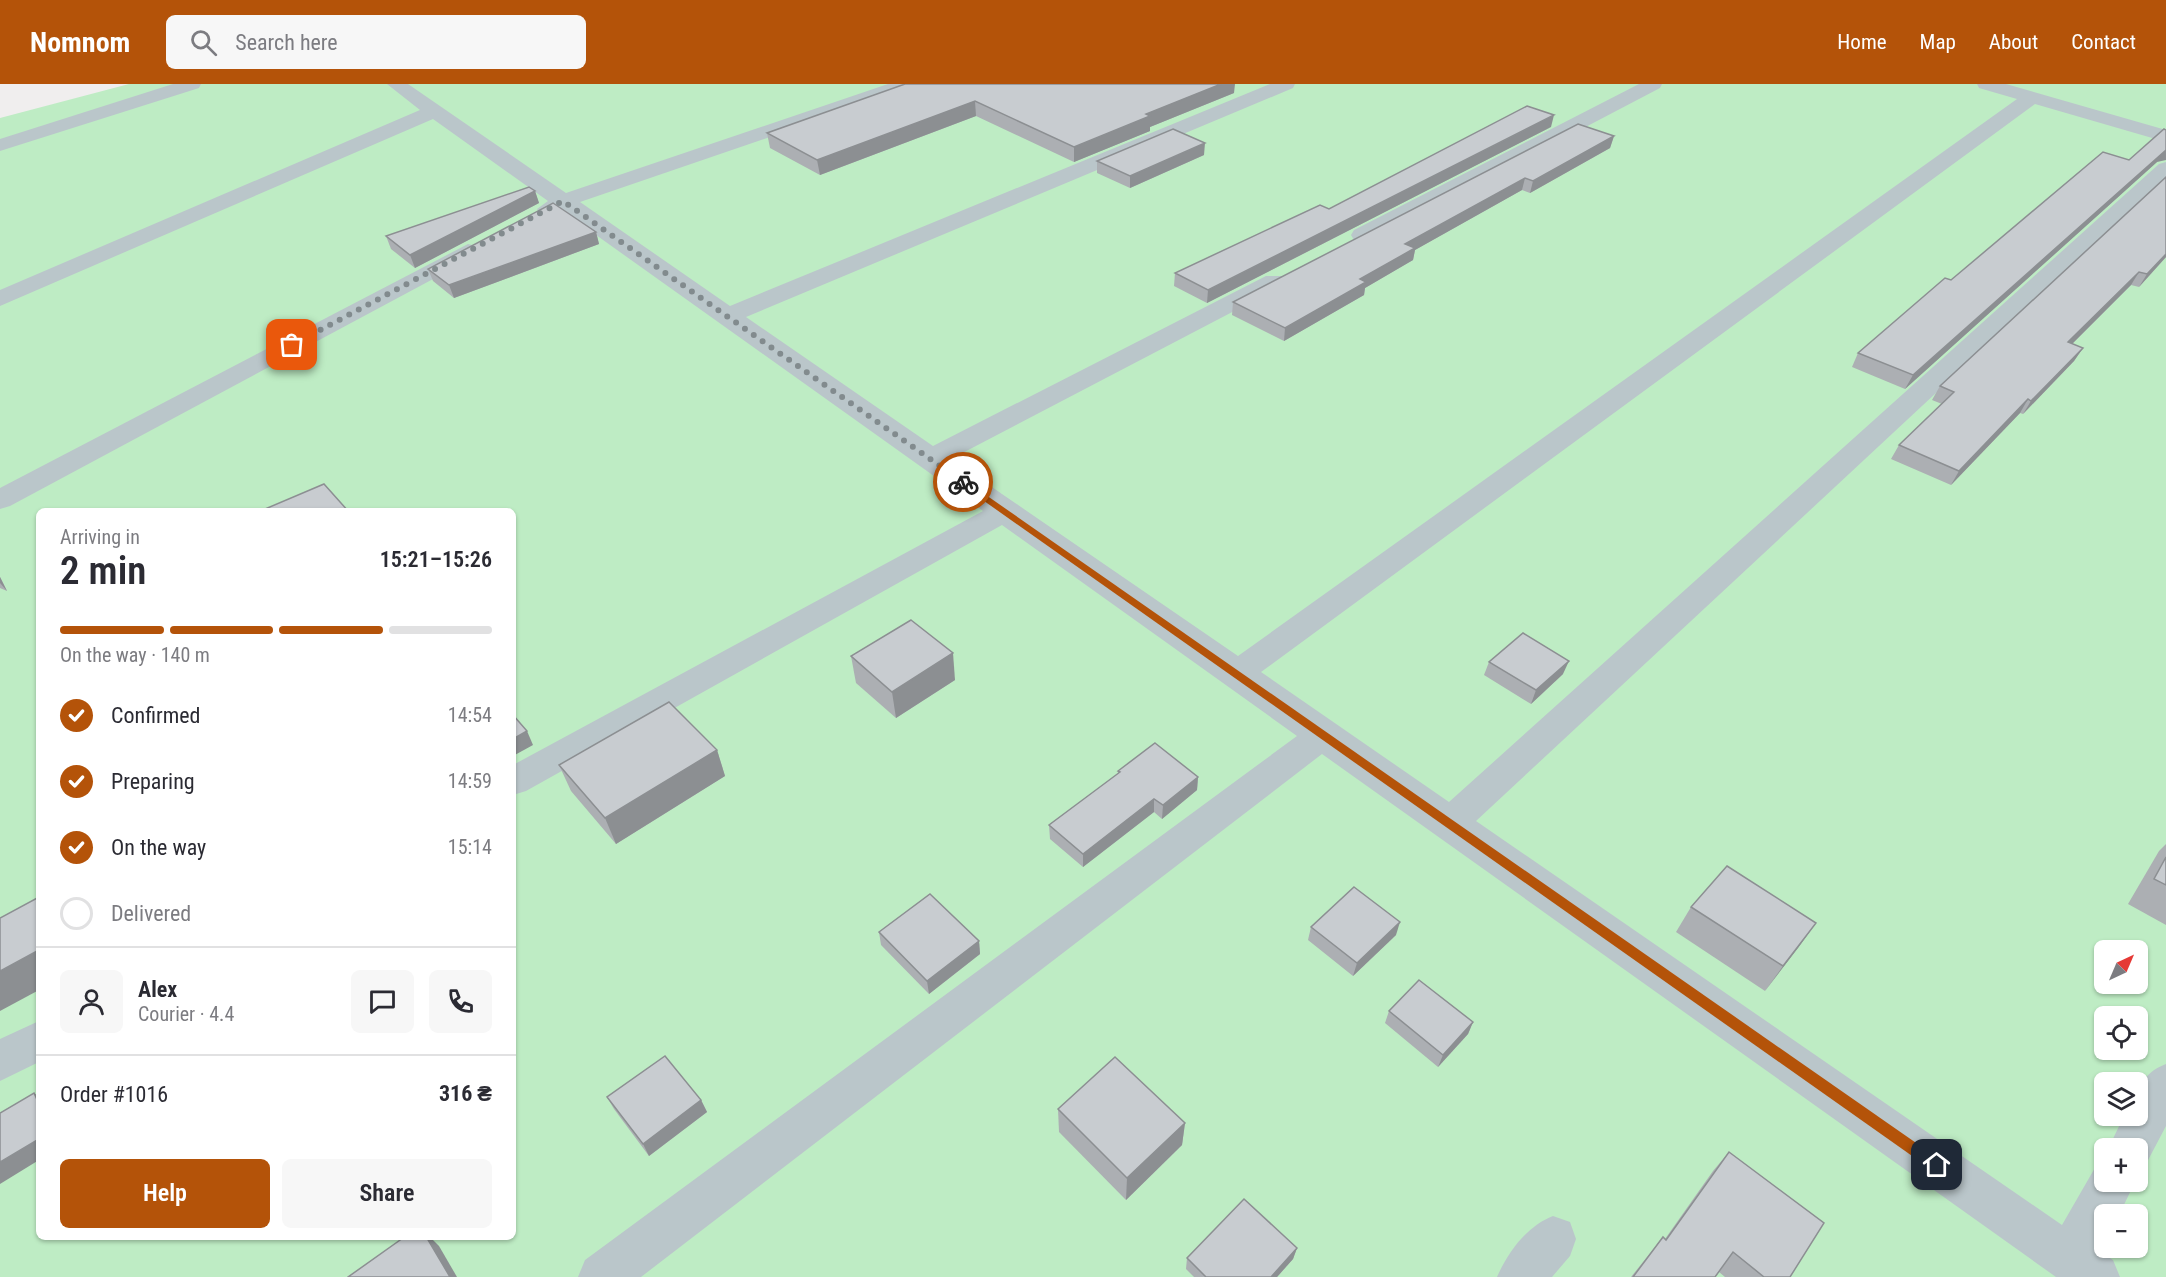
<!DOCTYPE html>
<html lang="en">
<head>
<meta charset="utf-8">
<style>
	:root { --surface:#fff; --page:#f7f7f7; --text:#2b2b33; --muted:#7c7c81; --line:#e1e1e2; --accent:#b45309 }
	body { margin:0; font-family:"Roboto Condensed",sans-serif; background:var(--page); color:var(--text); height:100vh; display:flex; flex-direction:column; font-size:22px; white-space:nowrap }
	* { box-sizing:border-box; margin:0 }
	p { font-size:20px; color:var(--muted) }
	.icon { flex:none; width:33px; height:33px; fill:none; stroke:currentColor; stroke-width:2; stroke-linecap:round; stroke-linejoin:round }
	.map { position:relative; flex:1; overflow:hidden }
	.details { position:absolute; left:36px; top:424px; width:480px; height:732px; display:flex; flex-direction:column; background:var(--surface); border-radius:9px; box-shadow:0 2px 4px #0004 }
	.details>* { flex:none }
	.needle { width:39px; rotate:44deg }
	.controls { position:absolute; left:2094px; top:856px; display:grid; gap:12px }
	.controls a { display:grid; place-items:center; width:54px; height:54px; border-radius:9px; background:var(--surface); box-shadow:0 2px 4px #0004; font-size:30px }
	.pin { position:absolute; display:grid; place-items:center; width:51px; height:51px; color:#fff; margin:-26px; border-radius:12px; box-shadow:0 3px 9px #0006 }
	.courier { position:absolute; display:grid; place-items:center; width:60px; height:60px; margin:-30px; border:4px solid #b45309; border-radius:50%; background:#fff; color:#222; box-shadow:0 2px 8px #0007 }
	.headline em { font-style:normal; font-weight:600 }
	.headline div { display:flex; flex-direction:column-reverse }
	.headline { display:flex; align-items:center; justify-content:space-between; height:102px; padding:0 24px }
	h1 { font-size:39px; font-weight:600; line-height:45px }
	.bar { display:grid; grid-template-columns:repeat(4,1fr); gap:9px 6px; align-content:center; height:72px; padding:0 24px }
	.bar i { height:8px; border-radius:4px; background:var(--line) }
	.bar .current { background:var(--accent) }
	.bar p { grid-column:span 4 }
	.line { display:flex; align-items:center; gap:15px; padding:0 24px; border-top:2px solid var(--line) }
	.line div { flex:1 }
	.round { display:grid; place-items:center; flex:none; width:63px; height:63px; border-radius:9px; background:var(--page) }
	ol { padding:0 24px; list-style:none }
	li { display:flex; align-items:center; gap:18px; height:66px }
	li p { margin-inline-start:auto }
	li .icon { padding:6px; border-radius:50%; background:var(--accent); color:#fff; stroke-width:4 }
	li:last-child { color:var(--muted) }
	li i { width:33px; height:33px; border:3px solid var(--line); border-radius:50% }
	.action { display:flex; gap:12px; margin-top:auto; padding:12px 24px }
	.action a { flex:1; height:69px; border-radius:9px; background:var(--accent); color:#fff; font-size:24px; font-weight:600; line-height:69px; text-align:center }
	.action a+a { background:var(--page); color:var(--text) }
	header { display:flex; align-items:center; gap:36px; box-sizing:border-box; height:84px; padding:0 30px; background:var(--accent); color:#fff }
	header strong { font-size:28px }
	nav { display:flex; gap:33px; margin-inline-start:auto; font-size:21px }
	.search { width:420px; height:54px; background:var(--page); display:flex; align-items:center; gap:15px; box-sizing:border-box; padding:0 21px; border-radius:9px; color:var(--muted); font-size:22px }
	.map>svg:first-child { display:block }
	.green { fill:#beecc4; fill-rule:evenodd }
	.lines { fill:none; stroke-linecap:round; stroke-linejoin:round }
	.minor { fill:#bac6ca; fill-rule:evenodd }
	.wall { fill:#acafb3 }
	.shaded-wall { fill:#8c8f92 }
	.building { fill:#c8ccd0; stroke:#8c8f92; stroke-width:1.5 }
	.route { fill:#b45309 }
	.done { stroke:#828b8e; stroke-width:6; stroke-dasharray:0 10.8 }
</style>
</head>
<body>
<header>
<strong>Nomnom</strong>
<div class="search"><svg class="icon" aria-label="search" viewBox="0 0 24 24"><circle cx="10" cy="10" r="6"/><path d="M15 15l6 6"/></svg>Search here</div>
<nav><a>Home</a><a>Map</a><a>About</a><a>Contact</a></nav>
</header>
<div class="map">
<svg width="2166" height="1193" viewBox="0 0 2166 1193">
	<rect width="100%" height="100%" fill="#f0eeee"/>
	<path class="green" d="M129,0H2166V1193H0V34ZM39,428H513V1154H39ZM2104,867H2138V900H2104ZM2104,933H2138V966H2104ZM2104,999H2138V1032H2104ZM2104,1065H2138V1098H2104ZM2104,1131H2138V1164H2104Z"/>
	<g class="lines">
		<g class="minor">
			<polygon points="173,0 201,0 199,4 0,67 0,55"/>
			<polygon points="387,0 408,0 566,109 888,0 915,0 913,4 580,118 730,222 1270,0 1295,0 1293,4 746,233 933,362 1266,192 1282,192 1286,197 1282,202 951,375 1238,572 2017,15 1979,4 1977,0 2006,0 2166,46 2166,58 2035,20 1261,588 1449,718 2159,80 2166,78 2166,95 1476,737 2062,1141 2096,1082 2104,1079 2104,1098 2135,1098 2119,1131 2104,1131 2104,1158 2099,1167 2113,1176 2120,1193 2056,1193 1322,670 641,1193 578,1193 585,1176 1297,652 1002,441 526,707 513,711 513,681 983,427 561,126 548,131 540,130 537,125 548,117 433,35 0,222 0,206 420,26"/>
			<polygon points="1639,0 1662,0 1660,4 1370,156 1354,156 1351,151 1354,146"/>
			<polygon points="468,160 476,162 479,167 476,172 10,422 0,425 0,404"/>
			<polygon points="39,937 39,978 0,997 0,955"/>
			<path d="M2166,980V1042L2146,1080L2138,1084V1065H2108L2124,1032H2138C2138,1006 2140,990 2166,980Z"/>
			<path d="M1553,1132L1570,1138L1576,1155L1570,1172L1552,1193H1497C1508,1168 1527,1142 1553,1132Z"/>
		</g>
	</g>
	<g class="wall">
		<polygon points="905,0 1234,9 1150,43 1150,47 1074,78 976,32 820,91 770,64 767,49"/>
		<polygon points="1551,43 1207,219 1174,202 1175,189 1329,125"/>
		<polygon points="1614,52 1610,64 1530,109 1522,106 1415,166 1413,176 1365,204 1364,211 1284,257 1232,231 1233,218"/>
		<polygon points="1204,71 1130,104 1097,89 1097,77"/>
		<polygon points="2129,76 2157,78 1905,305 1852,283 1858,269 1951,196"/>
		<polygon points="2166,93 2166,173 2139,203 2131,201 2072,260 2083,264 2074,277 2023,330 2020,329 1951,401 1891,375 1899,361 1942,320 1932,316 1940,302"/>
		<polygon points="535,107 539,119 415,184 391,165 386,152"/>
		<polygon points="596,148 599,160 454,214 433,197 428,185"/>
		<polygon points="0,493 7,507 0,504"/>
		<polygon points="851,572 955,596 896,634 856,599"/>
		<polygon points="1489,578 1563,590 1531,620 1484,591"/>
		<polygon points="717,666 725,692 616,760 571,707 559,681"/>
		<polygon points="1118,687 1198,693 1197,706 1162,735 1154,728 1083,783 1050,755 1049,741 1118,690"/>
		<polygon points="2166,760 2166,841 2128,820 2159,767"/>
		<polygon points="1691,823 1816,839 1765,907 1676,848"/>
		<polygon points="1311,843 1396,851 1353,892 1308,856"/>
		<polygon points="879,848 979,857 980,870 929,910 881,861"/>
		<polygon points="1389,927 1473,938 1468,950 1438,983 1385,939"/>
		<polygon points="607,1013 701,1016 707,1028 649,1072 614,1025"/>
		<polygon points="1058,1025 1185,1039 1182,1061 1126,1116 1059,1048"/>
		<polygon points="1729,1068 1790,1193 1725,1193 1719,1188 1715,1193 1631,1193 1663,1153 1665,1155 1713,1087"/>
		<polygon points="1297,1164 1293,1175 1277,1193 1194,1193 1186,1185 1187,1174"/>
	</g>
	<g class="shaded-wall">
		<polygon points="1221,0 1235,0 1234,9 1150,43 1150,47 1074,78 1074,63 1146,30"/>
		<polygon points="975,17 976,32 820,91 817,76"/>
		<polygon points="1554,31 1551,43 1207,219 1208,206"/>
		<polygon points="1614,52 1610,64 1530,109 1533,97"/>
		<polygon points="1205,59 1204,71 1130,104 1130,92"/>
		<polygon points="2165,66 2166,66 2166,76 2157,78 1905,305 1913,291"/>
		<polygon points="1525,94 1522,106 1415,166 1413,176 1365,204 1364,211 1284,257 1285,244 1360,195 1405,160"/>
		<polygon points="535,107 539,119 415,184 410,171"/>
		<polygon points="596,148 599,160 454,214 449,201"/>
		<polygon points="2166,170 2166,173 2139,203 2147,190"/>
		<polygon points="2139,188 2131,201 2060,272 2068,258"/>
		<polygon points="2083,264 2074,277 2023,330 2031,317"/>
		<polygon points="2028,315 2020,329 1951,401 1959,387"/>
		<polygon points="0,493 7,507 0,499"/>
		<polygon points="953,569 955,596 896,634 892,608"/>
		<polygon points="1569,577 1563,590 1531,620 1536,606"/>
		<polygon points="527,647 533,661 513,672 513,655"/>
		<polygon points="717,666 725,692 616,760 605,734"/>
		<polygon points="1198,693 1197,706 1162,735 1163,721"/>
		<polygon points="1154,715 1154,728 1083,783 1083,770"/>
		<polygon points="1400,838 1396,851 1353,892 1357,879"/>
		<polygon points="1816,839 1798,864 1765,907 1783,882"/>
		<polygon points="979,857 980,870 929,910 927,897"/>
		<polygon points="39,866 39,906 0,927 0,887"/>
		<polygon points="1473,938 1468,950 1438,983 1443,971"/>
		<polygon points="34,1009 39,1013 39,1020"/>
		<polygon points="701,1016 707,1028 649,1072 643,1060"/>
		<polygon points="1185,1039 1182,1061 1126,1116 1127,1094"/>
		<polygon points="39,1055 39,1076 0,1100 0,1078"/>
		<polygon points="427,1154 431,1154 439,1162 457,1193 450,1193"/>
		<polygon points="1297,1164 1293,1175 1277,1193 1271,1193"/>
	</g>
	<g class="building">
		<polygon points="905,0 1221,0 1146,30 1150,32 1074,63 975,17 817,76 767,49"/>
		<polygon points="1527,22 1554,31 1208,206 1175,189 1320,121 1329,125"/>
		<polygon points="1578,40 1614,52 1533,97 1525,94 1405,160 1415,164 1360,195 1366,198 1285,244 1233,218"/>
		<polygon points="1173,45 1205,59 1130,92 1097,77"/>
		<polygon points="2164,45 2166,46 2166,66 1913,291 1858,269 1945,194 1951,196 2103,68 2129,76"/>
		<polygon points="2166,93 2166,170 2147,190 2139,188 2068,258 2083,264 2031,317 2028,315 1959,387 1899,361 1954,308 1940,302"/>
		<polygon points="529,103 535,107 410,171 386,152"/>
		<polygon points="553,119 596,148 449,201 428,185"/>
		<polygon points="324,400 349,428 258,428"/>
		<polygon points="911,536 953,569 892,608 851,572"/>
		<polygon points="1523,549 1569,577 1536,606 1489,578"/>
		<polygon points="669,618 717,666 605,734 559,681"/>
		<polygon points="513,631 527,647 513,655"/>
		<polygon points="1155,659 1198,693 1163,721 1154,715 1083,770 1049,741 1120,688 1118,687"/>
		<polygon points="2166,773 2166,801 2154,795"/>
		<polygon points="1727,782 1816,839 1783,882 1691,823"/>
		<polygon points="1354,803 1400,838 1357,879 1311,843"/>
		<polygon points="930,810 979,857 927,897 879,848"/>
		<polygon points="39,813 39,866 0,887 0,834"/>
		<polygon points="1419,896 1473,938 1443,971 1389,927"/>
		<polygon points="665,972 701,1016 643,1060 607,1013"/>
		<polygon points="1115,973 1185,1039 1127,1094 1058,1025"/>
		<polygon points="34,1009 39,1020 39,1055 0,1078 0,1029"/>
		<polygon points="1729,1068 1824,1139 1790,1193 1764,1193 1733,1168 1715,1193 1633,1193 1663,1153 1666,1156"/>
		<polygon points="1244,1115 1297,1164 1271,1193 1206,1193 1187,1174"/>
		<polygon points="403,1154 427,1154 450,1193 348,1193"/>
	</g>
	<polygon class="route" points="963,395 1942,1077 1942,1086 1932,1086 960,400"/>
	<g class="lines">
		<polyline class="done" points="292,261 563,117 963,398"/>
	</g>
</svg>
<div class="controls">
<a><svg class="needle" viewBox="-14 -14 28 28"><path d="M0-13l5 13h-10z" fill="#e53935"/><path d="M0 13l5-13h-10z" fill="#7c7c81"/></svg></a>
<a><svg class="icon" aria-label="locate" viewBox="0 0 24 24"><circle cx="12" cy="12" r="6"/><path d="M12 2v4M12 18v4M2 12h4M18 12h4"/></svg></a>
<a><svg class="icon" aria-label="layers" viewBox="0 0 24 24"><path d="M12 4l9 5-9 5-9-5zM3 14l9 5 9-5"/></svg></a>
<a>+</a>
<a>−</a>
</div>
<div class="pin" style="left:292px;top:261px;background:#ea580c"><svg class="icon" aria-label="bag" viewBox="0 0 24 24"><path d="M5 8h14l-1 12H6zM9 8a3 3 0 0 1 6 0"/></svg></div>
<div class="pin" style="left:1937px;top:1081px;background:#1f2937"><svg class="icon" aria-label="home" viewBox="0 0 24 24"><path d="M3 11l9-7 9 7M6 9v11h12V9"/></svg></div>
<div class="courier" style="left:963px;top:398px"><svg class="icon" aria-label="bike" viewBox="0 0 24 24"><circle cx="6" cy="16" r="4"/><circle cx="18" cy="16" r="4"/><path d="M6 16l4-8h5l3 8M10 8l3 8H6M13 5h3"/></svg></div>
<section class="details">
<div class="headline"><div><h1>2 min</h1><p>Arriving in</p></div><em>15:21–15:26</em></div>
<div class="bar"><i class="current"></i><i class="current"></i><i class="current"></i><i></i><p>On the way · 140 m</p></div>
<ol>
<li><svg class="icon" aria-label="check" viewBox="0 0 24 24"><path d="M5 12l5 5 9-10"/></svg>Confirmed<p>14:54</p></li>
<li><svg class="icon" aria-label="check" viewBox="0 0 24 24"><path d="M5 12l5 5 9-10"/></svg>Preparing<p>14:59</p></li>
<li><svg class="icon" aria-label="check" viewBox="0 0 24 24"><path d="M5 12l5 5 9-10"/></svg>On the way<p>15:14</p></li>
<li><i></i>Delivered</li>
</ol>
<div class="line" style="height:108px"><a class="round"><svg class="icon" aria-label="person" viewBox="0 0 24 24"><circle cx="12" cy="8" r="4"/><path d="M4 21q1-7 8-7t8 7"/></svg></a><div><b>Alex</b><p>Courier · 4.4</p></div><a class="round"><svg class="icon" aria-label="chat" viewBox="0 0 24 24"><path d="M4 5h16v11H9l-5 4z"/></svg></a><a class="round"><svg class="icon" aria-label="phone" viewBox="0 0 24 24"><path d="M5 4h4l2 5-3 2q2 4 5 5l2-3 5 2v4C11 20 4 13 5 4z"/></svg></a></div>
<div class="line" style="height:78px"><div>Order #1016</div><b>316 ₴</b></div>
<div class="action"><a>Help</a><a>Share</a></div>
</section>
</div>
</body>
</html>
